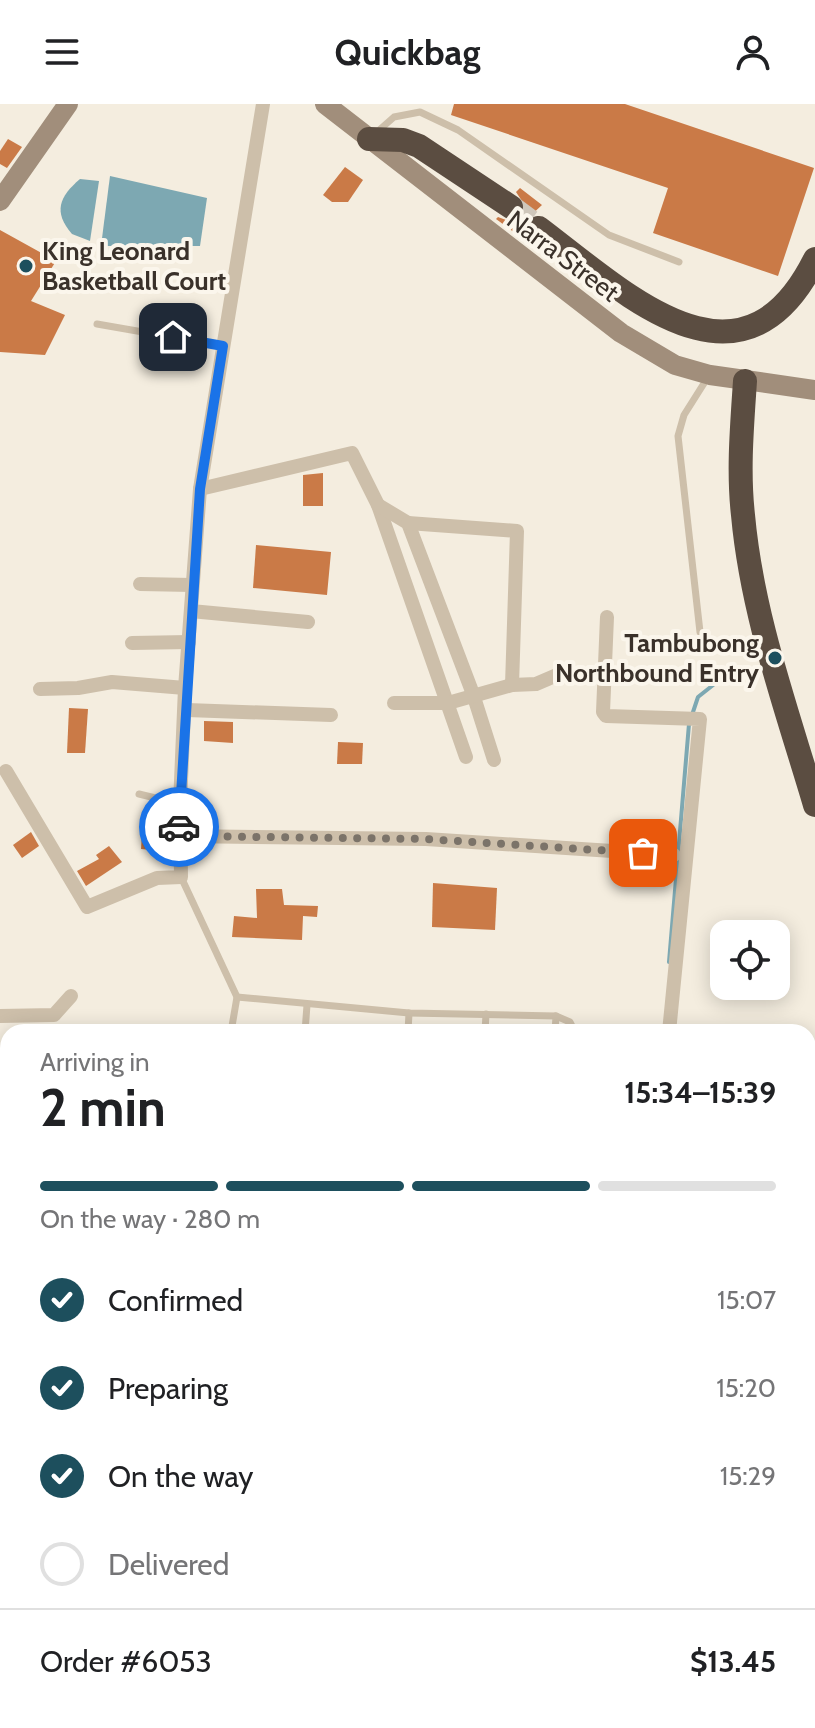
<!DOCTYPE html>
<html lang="en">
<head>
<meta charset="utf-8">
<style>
	:root { --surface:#fff; --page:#f2f2f2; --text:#202124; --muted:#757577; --line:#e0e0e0; --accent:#1d4f5d }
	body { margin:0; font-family:Cabin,sans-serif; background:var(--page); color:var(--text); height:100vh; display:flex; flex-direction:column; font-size:30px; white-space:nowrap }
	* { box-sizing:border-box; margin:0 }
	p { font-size:26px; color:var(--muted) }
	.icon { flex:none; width:44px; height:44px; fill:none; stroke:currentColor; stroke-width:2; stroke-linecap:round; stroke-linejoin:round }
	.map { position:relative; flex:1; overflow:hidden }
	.drawer { position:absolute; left:0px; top:920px; width:816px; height:704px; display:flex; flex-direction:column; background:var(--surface); border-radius:24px 24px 0 0; box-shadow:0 4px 20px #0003 }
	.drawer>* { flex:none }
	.tools { position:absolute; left:710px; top:816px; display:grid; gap:16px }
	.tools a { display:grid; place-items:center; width:80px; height:80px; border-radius:16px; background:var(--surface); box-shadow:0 4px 20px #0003; font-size:40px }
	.pin { position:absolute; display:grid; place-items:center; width:68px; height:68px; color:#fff; margin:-34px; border-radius:16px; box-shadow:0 4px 12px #0006 }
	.courier { position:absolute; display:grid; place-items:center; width:80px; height:80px; margin:-40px; border:6px solid #1a73e8; border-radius:50%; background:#fff; color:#222; box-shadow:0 2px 10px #0007 }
	.headline em { font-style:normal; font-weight:700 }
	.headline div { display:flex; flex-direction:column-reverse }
	.headline { display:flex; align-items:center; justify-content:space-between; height:136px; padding:0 40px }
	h1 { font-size:52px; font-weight:700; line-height:60px }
	.bar { display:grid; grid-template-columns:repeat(4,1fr); gap:12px 8px; align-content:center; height:96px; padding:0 40px }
	.bar i { height:10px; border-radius:6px; background:var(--line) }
	.bar .selected { background:var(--accent) }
	.bar p { grid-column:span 4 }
	.line { display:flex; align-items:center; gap:20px; padding:0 40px; border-top:2px solid var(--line) }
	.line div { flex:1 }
	ol { padding:0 40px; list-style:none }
	li { display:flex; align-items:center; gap:24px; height:88px }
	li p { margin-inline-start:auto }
	li .icon { padding:8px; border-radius:50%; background:var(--accent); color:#fff; stroke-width:4 }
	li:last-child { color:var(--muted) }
	li i { width:44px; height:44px; border:4px solid var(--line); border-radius:50% }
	header { display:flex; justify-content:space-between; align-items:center; height:104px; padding:0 40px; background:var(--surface); font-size:36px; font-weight:700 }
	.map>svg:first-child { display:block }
	.water { fill:#7da8b2 }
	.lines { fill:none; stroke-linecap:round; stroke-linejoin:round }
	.stream { stroke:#7da8b2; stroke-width:4 }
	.building { fill:#ca7a47 }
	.highway-tunnel { stroke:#cfc7bb; stroke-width:24; stroke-dasharray:24 12; stroke-linecap:butt }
	.lane { stroke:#cdbfaa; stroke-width:7 }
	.street { stroke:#cdbfaa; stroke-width:14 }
	.secondary { stroke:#a18e7b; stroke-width:20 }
	.highway { stroke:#5b4d41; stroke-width:24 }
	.done { stroke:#7b7369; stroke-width:8; stroke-dasharray:0 14.4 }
	.route { stroke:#1a73e8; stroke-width:10 }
	.poi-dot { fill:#1d4f5d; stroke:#fbf6ec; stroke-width:3 }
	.labels { text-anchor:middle; stroke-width:8; stroke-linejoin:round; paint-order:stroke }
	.poi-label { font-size:26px; font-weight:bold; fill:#3a312a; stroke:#fbf6ec; text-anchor:start }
	.street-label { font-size:26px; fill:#3a312a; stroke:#fbf6ec }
</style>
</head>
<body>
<header><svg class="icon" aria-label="menu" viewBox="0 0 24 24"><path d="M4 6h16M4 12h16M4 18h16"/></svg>Quickbag<svg class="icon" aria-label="person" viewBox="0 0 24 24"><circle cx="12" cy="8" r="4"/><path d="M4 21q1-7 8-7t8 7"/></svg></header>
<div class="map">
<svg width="815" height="1624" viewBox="0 0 815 1624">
	<rect width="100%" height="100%" fill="#f4eddf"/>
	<g class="water">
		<polygon points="110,72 207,94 200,142 101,142"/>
		<path d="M80,75L99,77L90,137L72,130C53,108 59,93 80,75Z"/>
	</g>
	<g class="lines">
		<g class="stream">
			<polyline points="692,611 698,593 727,570"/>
			<polyline points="669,858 689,620"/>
			<polyline points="0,1447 8,1448"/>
			<polyline points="353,1616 379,1624"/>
			<polyline points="381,1624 411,1616"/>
		</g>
	</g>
	<g class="building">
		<polygon points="454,0 625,0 814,64 778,172 653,129 668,84 451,11"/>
		<polygon points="8,35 22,43 7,64 0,60 0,47"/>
		<polygon points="345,63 363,76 348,98 332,98 323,91"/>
		<polygon points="520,84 542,101 527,115 519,132 496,115 498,113 511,118 523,112 526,103 516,88"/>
		<polygon points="0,126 56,157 31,197 65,211 45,251 0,248"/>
		<polygon points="323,369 323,402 303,402 303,371"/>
		<polygon points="256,441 331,448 327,491 253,484"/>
		<polygon points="69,604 88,605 85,649 67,649"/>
		<polygon points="204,617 233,618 233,639 204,637"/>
		<polygon points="338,638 363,639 362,660 337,660"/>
		<polygon points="31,728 39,742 22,754 13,741"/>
		<polygon points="142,729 164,731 163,747 141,745"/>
		<polygon points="109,742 122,758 86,782 77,767 99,755 96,751"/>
		<polygon points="433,779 497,784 495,826 432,823"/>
		<polygon points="256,785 282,785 284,801 318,802 317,813 303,812 302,836 232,833 234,812 257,814"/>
	</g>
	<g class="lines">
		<polyline class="highway-tunnel" points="511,103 539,124"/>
		<g class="lane">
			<polyline points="377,28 394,13 420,8 458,26 609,131 679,158"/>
			<polyline points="97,220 223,242"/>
			<polyline points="700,528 678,332 684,311 708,273"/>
			<polyline points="139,690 180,700"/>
			<polyline points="181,773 237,893 231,928"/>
			<polyline points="237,893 409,909 556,912 555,928"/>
			<polyline points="556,912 570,918 575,928"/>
			<polyline points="305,928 307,901"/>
			<polyline points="408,928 409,909"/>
			<polyline points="485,928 486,910"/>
		</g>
		<g class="street">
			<polyline points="200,385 352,349 378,401 466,653"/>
			<polyline points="378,401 408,419 473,590 494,656"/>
			<polyline points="408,419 517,427 512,581"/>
			<polyline points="140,480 192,481"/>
			<polyline points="191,507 308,518"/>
			<polyline points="607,513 603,608 606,612 700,615 669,928"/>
			<polyline points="132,539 189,538"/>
			<polyline points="40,585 78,584 112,578 185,584"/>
			<polyline points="394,599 448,599 512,581 536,580 557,571 607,569"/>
			<polyline points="187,606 331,611"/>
			<polyline points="6,667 87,803 157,774 181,773 180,700 185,584 200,385 263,0"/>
			<polyline points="179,732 426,735 674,751"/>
			<polyline points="0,912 54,911 71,892"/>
			<polyline points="0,1119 8,1122"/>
			<polyline points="0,1163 8,1130"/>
			<polyline points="0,1458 8,1459"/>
			<polyline points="306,1616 336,1624"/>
			<polyline points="414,1624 434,1616"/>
		</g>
		<g class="secondary">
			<polyline points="325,0 621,229 675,261 710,271 815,286"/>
			<polyline points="0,97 68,0"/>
		</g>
		<g class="highway">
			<polyline points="369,35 403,36 419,42 511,103"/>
			<path d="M539,124C623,187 741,304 815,155"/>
			<path d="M745,277C742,322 738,367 743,411C752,511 787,606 815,701"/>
		</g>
	</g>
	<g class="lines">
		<polyline class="done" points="179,723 179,732 426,735 643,749"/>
		<polyline class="route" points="173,233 223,242 200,385 179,723"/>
	</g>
	<g class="poi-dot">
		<circle cx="26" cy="162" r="8"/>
		<circle cx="775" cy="554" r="8"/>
	</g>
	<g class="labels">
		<g class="poi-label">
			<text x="42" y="156">King Leonard<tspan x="42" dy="30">Basketball Court</tspan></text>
			<text x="759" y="548" text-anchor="end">Tambubong<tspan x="759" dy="30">Northbound Entry</tspan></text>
		</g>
		<g class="street-label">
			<text transform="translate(563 152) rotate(37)" y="9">Narra Street</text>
		</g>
	</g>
</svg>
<div class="tools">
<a><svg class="icon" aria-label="locate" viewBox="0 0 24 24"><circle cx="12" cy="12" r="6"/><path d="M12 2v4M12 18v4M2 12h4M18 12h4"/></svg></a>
</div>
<div class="pin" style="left:643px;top:749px;background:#ea580c"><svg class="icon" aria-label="bag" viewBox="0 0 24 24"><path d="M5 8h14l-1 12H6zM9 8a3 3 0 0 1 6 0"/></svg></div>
<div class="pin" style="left:173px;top:233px;background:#1f2937"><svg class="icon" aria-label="home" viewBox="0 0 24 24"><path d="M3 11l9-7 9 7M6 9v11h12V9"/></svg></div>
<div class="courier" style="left:179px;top:723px"><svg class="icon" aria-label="car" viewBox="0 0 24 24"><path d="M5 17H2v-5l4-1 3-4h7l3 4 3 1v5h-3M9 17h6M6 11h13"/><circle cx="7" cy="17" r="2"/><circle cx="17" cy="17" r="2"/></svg></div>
<section class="drawer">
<div class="headline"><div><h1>2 min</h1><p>Arriving in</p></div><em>15:34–15:39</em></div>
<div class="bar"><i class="selected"></i><i class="selected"></i><i class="selected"></i><i></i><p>On the way · 280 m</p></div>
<ol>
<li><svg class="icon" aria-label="check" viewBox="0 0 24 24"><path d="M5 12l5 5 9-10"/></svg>Confirmed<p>15:07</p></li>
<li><svg class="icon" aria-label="check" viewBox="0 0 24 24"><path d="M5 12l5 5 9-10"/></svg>Preparing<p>15:20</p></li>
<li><svg class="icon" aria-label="check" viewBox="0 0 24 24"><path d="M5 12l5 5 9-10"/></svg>On the way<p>15:29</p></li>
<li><i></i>Delivered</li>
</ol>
<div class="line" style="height:104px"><div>Order #6053</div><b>$13.45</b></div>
</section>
</div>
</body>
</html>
